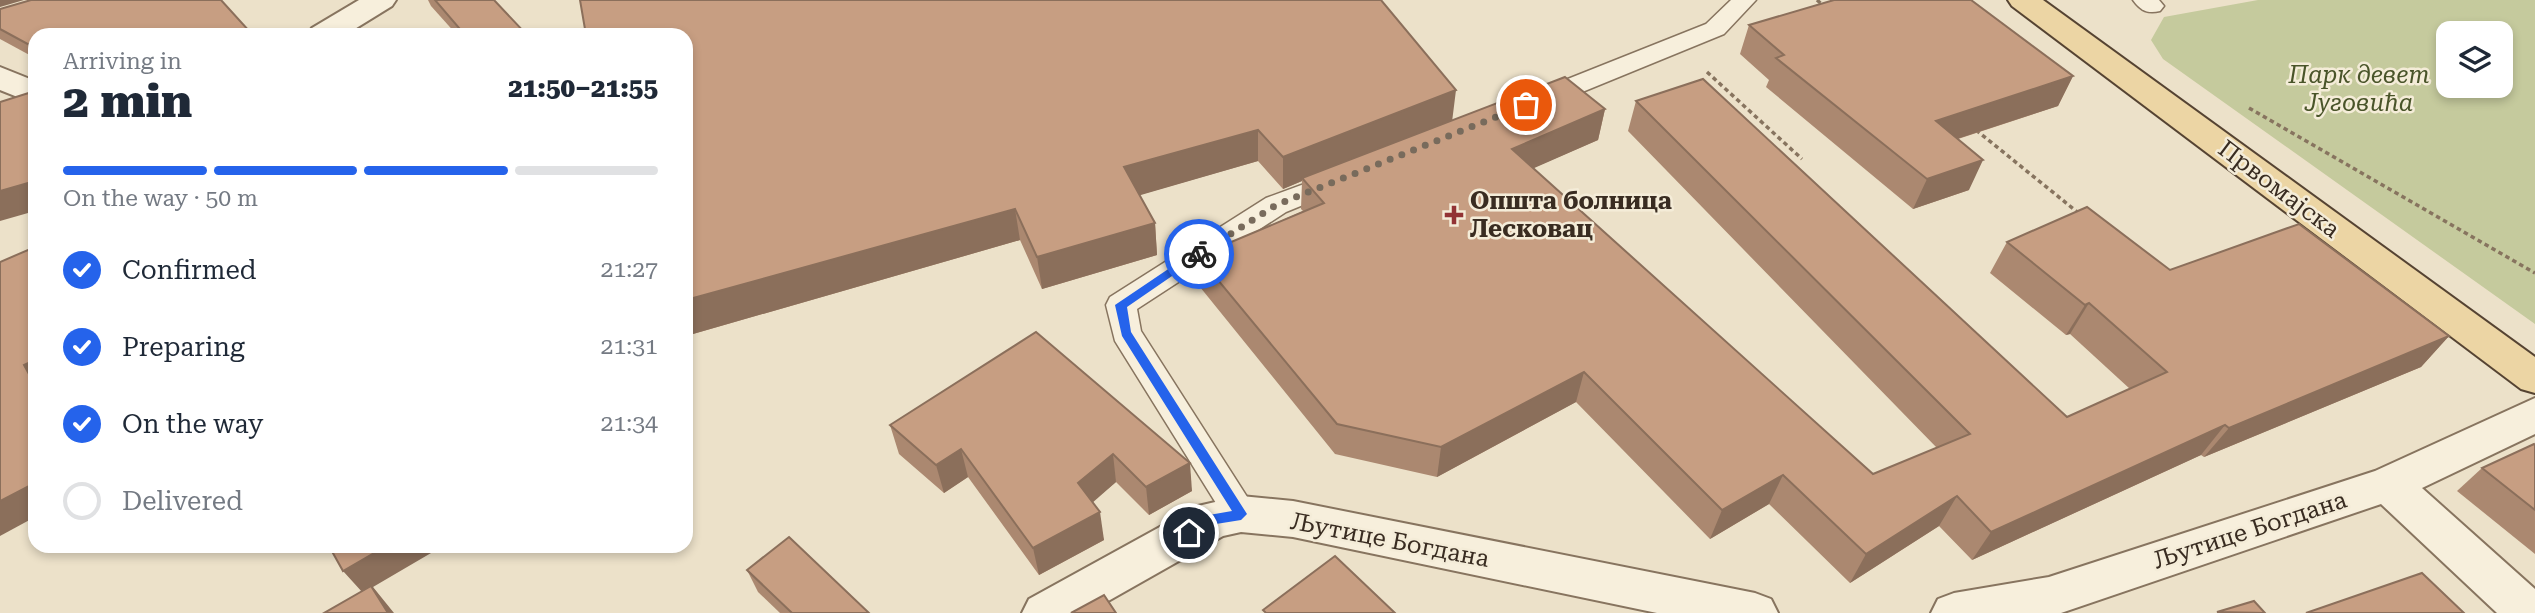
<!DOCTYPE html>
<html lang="en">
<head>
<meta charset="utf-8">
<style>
	:root { --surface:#fff; --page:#f6f6f7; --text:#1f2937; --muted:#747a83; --line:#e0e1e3; --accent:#2563eb }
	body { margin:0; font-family:"Roboto Serif",serif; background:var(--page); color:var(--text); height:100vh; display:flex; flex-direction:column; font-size:26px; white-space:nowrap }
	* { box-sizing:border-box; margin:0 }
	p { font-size:23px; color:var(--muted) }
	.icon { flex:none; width:38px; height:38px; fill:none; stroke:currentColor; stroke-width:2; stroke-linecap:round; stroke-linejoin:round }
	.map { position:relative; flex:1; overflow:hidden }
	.panel { position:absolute; left:28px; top:28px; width:665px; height:525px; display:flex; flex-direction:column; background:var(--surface); border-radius:21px; box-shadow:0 4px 10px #0003 }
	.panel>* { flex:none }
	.tools { position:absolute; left:2436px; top:21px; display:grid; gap:14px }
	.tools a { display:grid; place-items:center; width:77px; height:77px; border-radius:14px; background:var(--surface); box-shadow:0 4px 10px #0003; font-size:35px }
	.pin { position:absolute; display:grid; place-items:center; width:60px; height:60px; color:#fff; margin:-30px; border:4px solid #fff; border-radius:50%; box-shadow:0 2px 7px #0007 }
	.courier { position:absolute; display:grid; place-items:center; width:70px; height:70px; margin:-35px; border:5px solid #2563eb; border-radius:50%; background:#fff; color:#222; box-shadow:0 2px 9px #0007 }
	.overview em { font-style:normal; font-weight:800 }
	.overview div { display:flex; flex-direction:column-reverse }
	.overview { display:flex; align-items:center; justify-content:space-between; height:119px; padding:0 35px }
	h1 { font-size:46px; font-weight:800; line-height:52px }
	.bar { display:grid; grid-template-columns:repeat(4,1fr); gap:10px 7px; align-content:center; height:84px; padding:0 35px }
	.bar i { height:9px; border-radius:5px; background:var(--line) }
	.bar .active { background:var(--accent) }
	.bar p { grid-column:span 4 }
	ol { padding:0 35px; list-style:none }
	li { display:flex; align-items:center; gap:21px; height:77px }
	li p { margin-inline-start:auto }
	li .icon { padding:7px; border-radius:50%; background:var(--accent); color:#fff; stroke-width:4 }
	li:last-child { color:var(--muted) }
	li i { width:38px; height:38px; border:4px solid var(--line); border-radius:50% }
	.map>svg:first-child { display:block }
	.green { fill:#c5ca9d; fill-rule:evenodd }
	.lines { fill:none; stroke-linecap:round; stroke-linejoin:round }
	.service-casing { stroke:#87745f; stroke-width:3 }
	.minor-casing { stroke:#87745f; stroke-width:4 }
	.primary-casing { stroke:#554332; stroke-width:4 }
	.path { stroke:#87745f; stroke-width:3.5; stroke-dasharray:4.5 3.5; stroke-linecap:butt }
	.service { fill:#f7efdc; fill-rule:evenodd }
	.minor { fill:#f7efdc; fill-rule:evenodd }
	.primary { fill:#ecd5a4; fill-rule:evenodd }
	.wall { fill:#ab8870 }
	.shaded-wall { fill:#8b6f5b }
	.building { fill:#c79e82; stroke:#8b6f5b; stroke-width:2 }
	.route { fill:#2563eb }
	.done { stroke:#786b5c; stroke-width:7; stroke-dasharray:0 12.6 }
	.poi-dot { fill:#923334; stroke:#f4ecd8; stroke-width:2.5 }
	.labels { text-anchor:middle; stroke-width:5; stroke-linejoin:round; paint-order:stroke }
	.park-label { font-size:24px; font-style:italic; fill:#495429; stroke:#f4ecd8 }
	.street-label { font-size:24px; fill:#392c21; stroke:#f4ecd8 }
	.poi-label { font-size:24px; font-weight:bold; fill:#392c21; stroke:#f4ecd8; text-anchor:start }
</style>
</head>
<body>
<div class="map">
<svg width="2535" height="613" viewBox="0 0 2535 613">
	<rect width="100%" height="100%" fill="#ece1c9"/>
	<path class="green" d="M2258,0H2535V324L2163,59L2151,40L2164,17ZM2448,33H2501V86H2448Z"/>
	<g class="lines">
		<defs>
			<g id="service">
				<polygon points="1731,0 1756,0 1724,34 1548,106 1530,106 1526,100 1530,94 1706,24"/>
				<path d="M2133,0H2159L2164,6L2160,11C2148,14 2141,11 2133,0Z"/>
				<polygon points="1337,172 1347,175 1351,181 1347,187 1286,212 1137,309 1141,331 1258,514 1253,524 1241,528 1229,524 1115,341 1106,305 1110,297 1266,198"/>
			</g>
			<g id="minor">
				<polygon points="359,0 396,0 392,6 345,35 307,35 312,28"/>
				<polygon points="0,67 35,81 35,104 0,90"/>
				<polygon points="2535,398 2535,434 2422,488 2535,589 2535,613 2497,613 2381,504 2061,613 1931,613 1938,599 1954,593 2049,577 2375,471"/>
				<polygon points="1241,496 1293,501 1755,593 1771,599 1778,613 1657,613 1293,537 1241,532 1223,536 1087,613 1022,613 1029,599 1198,506"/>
			</g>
			<polygon id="primary" points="2008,0 2043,0 2535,357 2535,393 2521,389 2012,6"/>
		</defs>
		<use href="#service" class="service-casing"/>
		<use href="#minor" class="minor-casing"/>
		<use href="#primary" class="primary-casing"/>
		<g class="path">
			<polyline points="1817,0 1825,7"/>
			<polyline points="1707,72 1802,159"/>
			<polyline points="2249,108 2535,273"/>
			<polyline points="1976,130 2081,215"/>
		</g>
		<use href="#service" class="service"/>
		<use href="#minor" class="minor"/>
		<use href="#primary" class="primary"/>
	</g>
	<g class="wall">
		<polygon points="428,0 494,0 527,35 457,35 431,6"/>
		<polygon points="0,9 35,35 35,58 0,39"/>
		<polygon points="1749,25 2073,76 2058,106 1958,139 1969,190 1913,209 1766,87 1769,80 1740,54"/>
		<polygon points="686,35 1452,120 1605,109 1598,140 1533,168 1873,474 1937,448 1628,131 1636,101 2067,417 2130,389 2070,334 2066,335 1990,273 2007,242 2170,270 2449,336 2421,367 2204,457 2201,455 1972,560 1939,526 1850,583 1769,504 1710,539 1576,402 1437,477 1335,454 1200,287 1198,256 1303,211 1301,209 1302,181 1283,189 1258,161 1139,195 1155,223 1157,255 1042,289 1020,240 686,336"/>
		<polygon points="1036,332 1192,491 1149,515 1116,482 1092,502 1104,540 1039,575 968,477 944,493 899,454 890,425"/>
		<polygon points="2535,445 2535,554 2457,491 2482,468"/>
		<polygon points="747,570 869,613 780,613 758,592"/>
	</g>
	<g class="shaded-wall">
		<polygon points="0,0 24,0 0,7"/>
		<polygon points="2073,76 2058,106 1923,150 1936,121"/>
		<polygon points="1456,90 1452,122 1302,178 1302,181 1283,189 1283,157"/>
		<polygon points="35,91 35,179 29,146"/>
		<polygon points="1605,109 1598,140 1507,180 1512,149"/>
		<polygon points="1258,130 1258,161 1127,199 1124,167"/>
		<polygon points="1983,160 1969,190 1913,209 1927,179"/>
		<polygon points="35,181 35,211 0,221 0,191"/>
		<polygon points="1015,209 1020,240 686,336 686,300"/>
		<polygon points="1155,223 1157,255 1042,289 1037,257"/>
		<polygon points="2089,303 2070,334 2066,335 2085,305"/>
		<polygon points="2449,336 2421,367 2204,457 2229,428"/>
		<polygon points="35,360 35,385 24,365"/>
		<polygon points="1584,372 1576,402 1437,477 1441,447"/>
		<polygon points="2225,425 2201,455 1972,560 1991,532"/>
		<polygon points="961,449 968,477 944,493 936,465"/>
		<polygon points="1113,454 1116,482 1083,511 1078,483"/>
		<polygon points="1190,463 1192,491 1149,515 1146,487"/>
		<polygon points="1783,475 1769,504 1710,539 1722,510"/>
		<polygon points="35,483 35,517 0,536 0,501"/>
		<polygon points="1957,496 1939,526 1850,583 1866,554"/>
		<polygon points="1100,512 1104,540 1039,575 1033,548"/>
		<polygon points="386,546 443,546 373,587 394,613 388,613 363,593 343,571"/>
	</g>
	<g class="building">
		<polygon points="31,0 221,0 251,33 248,35 35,35 35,48 0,29 0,9"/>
		<polygon points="435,0 494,0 527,35 465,35"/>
		<polygon points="580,0 1381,0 1456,90 1283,157 1258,130 1124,167 1155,223 1037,257 1015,209 686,300 686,35 586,35"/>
		<polygon points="1834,0 1971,0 2073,76 1936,121 1983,160 1927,179 1776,58 1784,55 1749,25"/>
		<polygon points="1565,77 1605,109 1512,149 1873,474 1970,434 1636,101 1703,79 2067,417 2167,372 2089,303 2085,305 2007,242 2087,207 2170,270 2299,224 2449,336 2229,428 2225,425 1991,532 1957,496 1866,554 1783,475 1722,510 1584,372 1441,447 1337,424 1198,256 1324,203 1302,178"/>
		<polygon points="35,91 29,146 35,181 0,191 0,102"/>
		<polygon points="35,247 35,360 24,365 35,385 35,483 0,501 0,262"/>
		<polygon points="1036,332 1190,463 1146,487 1113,454 1078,483 1100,512 1033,548 961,449 936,465 890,425"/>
		<polygon points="2534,444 2535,445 2535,510 2482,468"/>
		<polygon points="789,537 869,613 792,613 747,570"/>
		<polygon points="329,546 386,546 343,571"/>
		<polygon points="1335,556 1395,613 1266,613 1263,610"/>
		<polygon points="2422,573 2464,613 2306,613"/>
		<polygon points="371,586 388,613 324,613"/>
		<polygon points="1104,595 1116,613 1071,613"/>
		<polygon points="2254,601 2265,613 2217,612"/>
	</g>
	<polygon class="route" points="1195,251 1204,254 1127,307 1131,332 1247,514 1241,520 1216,524 1189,538 1185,536 1185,529 1209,515 1232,511 1122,336 1115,305"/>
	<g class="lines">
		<polyline class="done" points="1199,254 1276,205 1526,105"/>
	</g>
	<path class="poi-dot" d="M1450.5 204.5h7v7h7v7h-7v7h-7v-7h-7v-7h7z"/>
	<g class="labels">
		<g class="park-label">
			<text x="2359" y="83">Парк девет<tspan x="2359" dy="28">Југовића</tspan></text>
		</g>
		<g class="street-label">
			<text transform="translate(2279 189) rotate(37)" y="8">Првомајска</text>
			<text transform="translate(2250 530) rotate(-18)" y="8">Љутице Богдана</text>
			<text transform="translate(1390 540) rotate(11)" y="8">Љутице Богдана</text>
		</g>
		<g class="poi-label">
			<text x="1470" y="209">Општа болница<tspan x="1470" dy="28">Лесковац</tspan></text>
		</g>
	</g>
</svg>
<div class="tools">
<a><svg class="icon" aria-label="layers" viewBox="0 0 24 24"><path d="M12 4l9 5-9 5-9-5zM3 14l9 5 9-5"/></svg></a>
</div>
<div class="pin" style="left:1526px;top:105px;background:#ea580c"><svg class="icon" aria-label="bag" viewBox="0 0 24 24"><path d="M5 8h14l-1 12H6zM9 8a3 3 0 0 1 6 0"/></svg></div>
<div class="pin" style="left:1189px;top:533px;background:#1f2937"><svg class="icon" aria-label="home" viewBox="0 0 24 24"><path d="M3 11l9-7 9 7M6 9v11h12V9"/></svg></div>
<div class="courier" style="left:1199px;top:254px"><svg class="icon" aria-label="bike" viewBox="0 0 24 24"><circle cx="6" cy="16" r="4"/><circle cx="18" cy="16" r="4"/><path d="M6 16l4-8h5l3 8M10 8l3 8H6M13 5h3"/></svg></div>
<section class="panel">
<div class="overview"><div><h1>2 min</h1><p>Arriving in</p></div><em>21:50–21:55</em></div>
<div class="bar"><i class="active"></i><i class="active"></i><i class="active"></i><i></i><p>On the way · 50 m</p></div>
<ol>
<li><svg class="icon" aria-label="check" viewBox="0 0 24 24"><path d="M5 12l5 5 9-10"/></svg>Confirmed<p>21:27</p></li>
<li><svg class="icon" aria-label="check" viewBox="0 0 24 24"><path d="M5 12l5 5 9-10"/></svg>Preparing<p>21:31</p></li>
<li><svg class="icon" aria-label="check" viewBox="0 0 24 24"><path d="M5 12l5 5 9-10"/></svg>On the way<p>21:34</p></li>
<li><i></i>Delivered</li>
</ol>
</section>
</div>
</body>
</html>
